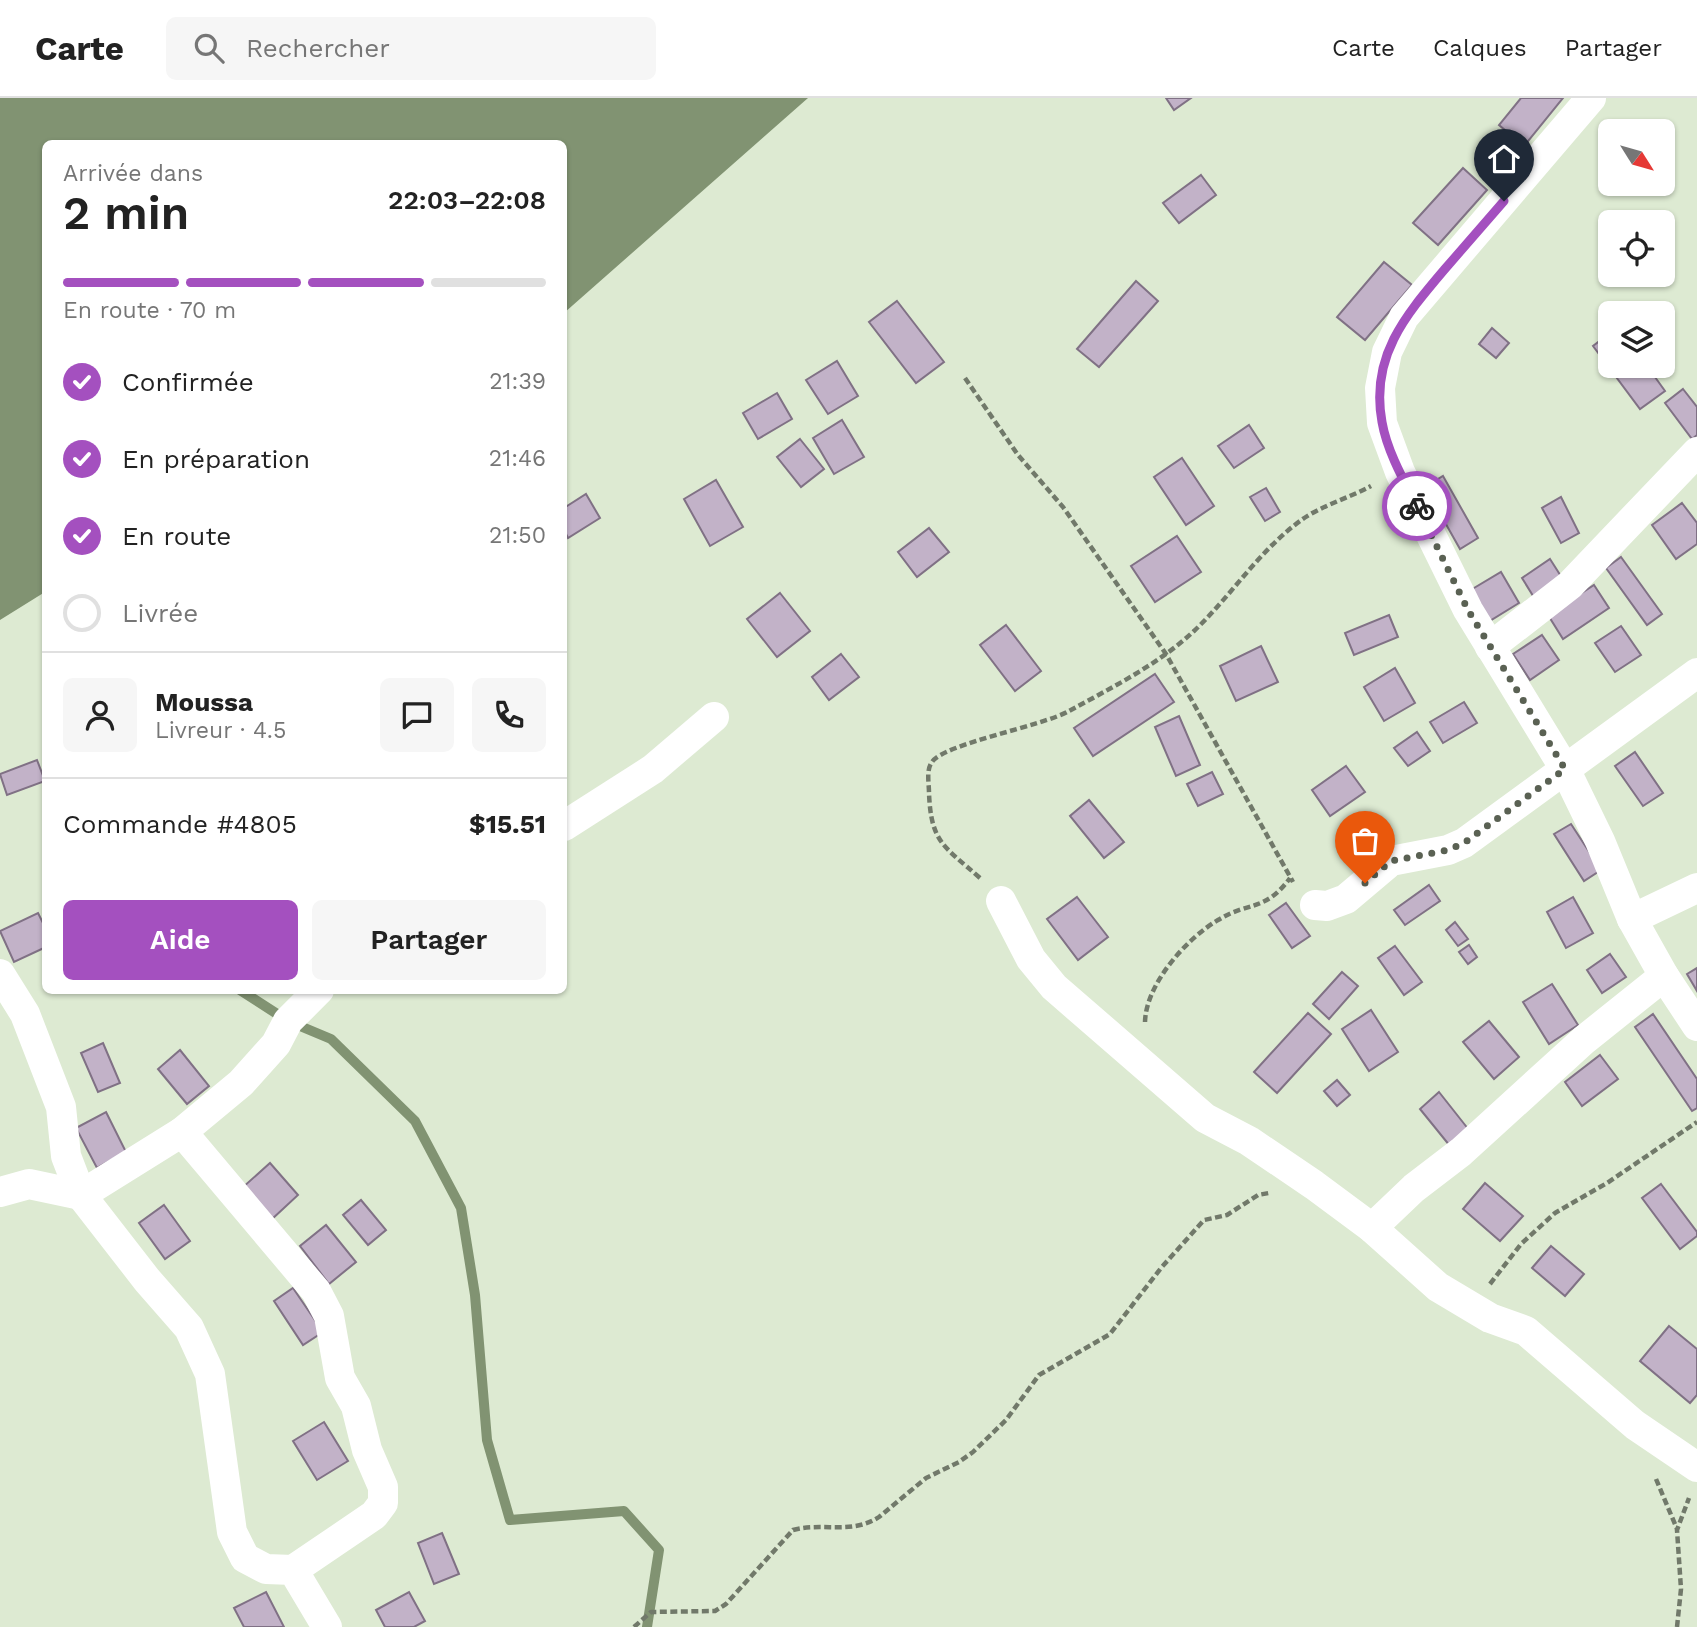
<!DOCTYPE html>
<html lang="fr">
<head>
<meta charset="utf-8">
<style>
	:root { --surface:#fff; --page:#f6f6f6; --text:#222; --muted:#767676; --line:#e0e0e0; --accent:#a450bf }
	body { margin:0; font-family:"Work Sans",sans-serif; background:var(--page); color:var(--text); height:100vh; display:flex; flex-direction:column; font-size:26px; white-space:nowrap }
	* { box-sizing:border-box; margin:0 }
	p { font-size:23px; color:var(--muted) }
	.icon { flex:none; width:38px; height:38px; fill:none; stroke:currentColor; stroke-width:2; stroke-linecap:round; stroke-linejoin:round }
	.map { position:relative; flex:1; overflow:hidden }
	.panel { position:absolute; left:42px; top:42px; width:525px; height:854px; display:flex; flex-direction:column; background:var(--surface); border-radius:10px; box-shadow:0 2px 5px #0004 }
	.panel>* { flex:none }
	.needle { width:46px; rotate:127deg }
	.fabs { position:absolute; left:1598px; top:21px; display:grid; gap:14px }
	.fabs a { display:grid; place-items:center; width:77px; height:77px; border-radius:10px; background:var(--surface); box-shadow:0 2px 5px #0004; font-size:35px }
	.pin { position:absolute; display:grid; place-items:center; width:60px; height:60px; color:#fff; margin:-72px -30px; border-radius:50% 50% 50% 0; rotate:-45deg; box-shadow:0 0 7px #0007 }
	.pin .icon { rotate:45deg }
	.courier { position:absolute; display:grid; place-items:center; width:70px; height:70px; margin:-35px; border:5px solid #a450bf; border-radius:50%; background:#fff; color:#222; box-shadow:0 2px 9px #0007 }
	.overview em { font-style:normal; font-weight:600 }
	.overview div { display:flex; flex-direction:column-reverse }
	.overview { display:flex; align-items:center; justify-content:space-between; height:119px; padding:0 21px }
	h1 { font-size:46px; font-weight:600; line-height:52px }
	.bar { display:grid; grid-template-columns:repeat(4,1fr); gap:10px 7px; align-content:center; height:84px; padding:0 21px }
	.bar i { height:9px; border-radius:5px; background:var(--line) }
	.bar .active { background:var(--accent) }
	.bar p { grid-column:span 4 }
	.line { display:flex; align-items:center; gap:18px; padding:0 21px; border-top:2px solid var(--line) }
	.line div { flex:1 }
	.round { display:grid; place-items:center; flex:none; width:74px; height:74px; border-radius:10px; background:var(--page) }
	ol { padding:0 21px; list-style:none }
	li { display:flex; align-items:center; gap:21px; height:77px }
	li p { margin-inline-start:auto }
	li .icon { padding:7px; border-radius:50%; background:var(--accent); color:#fff; stroke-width:4 }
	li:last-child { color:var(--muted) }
	li i { width:38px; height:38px; border:4px solid var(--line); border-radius:50% }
	.cta { display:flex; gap:14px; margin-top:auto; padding:14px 21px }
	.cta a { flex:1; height:80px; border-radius:10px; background:var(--accent); color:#fff; font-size:28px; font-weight:600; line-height:80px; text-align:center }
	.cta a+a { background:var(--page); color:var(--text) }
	header { display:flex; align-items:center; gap:42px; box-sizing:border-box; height:98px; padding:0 35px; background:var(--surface); border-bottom:2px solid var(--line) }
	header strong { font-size:33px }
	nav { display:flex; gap:38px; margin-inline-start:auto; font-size:24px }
	.search { width:490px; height:63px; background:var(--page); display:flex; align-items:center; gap:18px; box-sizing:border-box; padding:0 24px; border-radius:10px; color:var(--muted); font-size:26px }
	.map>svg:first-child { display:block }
	.water { fill:#819372 }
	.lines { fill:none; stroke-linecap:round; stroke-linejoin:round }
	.stream { stroke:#819372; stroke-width:10 }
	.building { fill:#c2b2c8; stroke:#807185; stroke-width:2 }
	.path { stroke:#71796a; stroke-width:4.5; stroke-dasharray:7 3.5; stroke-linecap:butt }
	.street { stroke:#fff; stroke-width:30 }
	.done { stroke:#5a6153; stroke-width:7; stroke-dasharray:0 12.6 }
	.route { stroke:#a450bf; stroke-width:9 }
</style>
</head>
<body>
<header>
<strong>Carte</strong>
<div class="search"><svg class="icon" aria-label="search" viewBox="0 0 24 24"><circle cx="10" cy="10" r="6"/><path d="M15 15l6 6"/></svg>Rechercher</div>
<nav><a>Carte</a><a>Calques</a><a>Partager</a></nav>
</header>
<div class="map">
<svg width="1697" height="1529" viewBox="0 0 1697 1529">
	<rect width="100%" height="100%" fill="#ddead2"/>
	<polygon class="water" points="0,0 808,0 564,215 564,46 46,46 45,494 0,522"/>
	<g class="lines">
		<polyline class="stream" points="240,892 288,923 331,941 415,1023 461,1110 475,1197 487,1342 510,1422 624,1413 659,1452 647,1529"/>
	</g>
	<g class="building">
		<polygon points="1166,0 1191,0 1174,12"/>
		<polygon points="1521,0 1563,0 1524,48 1499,27"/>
		<polygon points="1463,70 1487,92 1438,147 1413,125"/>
		<polygon points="1201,77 1216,97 1179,125 1163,105"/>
		<polygon points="1384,164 1412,187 1365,242 1337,219"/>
		<polygon points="1136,183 1158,203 1099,269 1077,251"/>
		<polygon points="897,203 944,264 916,285 869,224"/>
		<polygon points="1492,230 1509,245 1496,260 1479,246"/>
		<polygon points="1610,235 1610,268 1647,268 1665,293 1640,311 1593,248"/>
		<polygon points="837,263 858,298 828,316 806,282"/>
		<polygon points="1683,291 1697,309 1697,337 1692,341 1665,305"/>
		<polygon points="777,295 792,321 758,341 743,315"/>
		<polygon points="842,322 864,359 834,376 813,340"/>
		<polygon points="1249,327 1264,350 1234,370 1218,348"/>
		<polygon points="800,341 824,371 801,389 777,359"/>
		<polygon points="1182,360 1214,408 1186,427 1154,379"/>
		<polygon points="1443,378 1478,440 1460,451 1425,389"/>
		<polygon points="716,382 743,429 710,448 684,401"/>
		<polygon points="1266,390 1280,414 1265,423 1250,399"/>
		<polygon points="586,396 600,420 568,440 564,432 564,410"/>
		<polygon points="1561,399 1579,435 1561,445 1542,410"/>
		<polygon points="1682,405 1697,425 1697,446 1676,461 1652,427"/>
		<polygon points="929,430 949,454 917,479 898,454"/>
		<polygon points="1177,438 1201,474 1155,504 1131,468"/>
		<polygon points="1621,459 1662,516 1647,527 1606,470"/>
		<polygon points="1550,461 1564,483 1535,501 1522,480"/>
		<polygon points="1501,474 1519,505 1488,524 1469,493"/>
		<polygon points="1594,487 1609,510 1563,541 1548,517"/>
		<polygon points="780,495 810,533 777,559 747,521"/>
		<polygon points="1389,517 1398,539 1354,557 1345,535"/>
		<polygon points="1006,527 1041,573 1015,593 980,547"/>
		<polygon points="1621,528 1641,557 1615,574 1595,545"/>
		<polygon points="1542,537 1559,562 1530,582 1513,556"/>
		<polygon points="1261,548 1278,584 1236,603 1220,568"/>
		<polygon points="841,556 859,579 829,602 812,579"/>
		<polygon points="1395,570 1415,605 1384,623 1364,589"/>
		<polygon points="1155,576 1174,604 1093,658 1074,630"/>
		<polygon points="1464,604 1477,625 1443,645 1430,624"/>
		<polygon points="1179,618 1200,667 1176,678 1155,629"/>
		<polygon points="1417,634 1430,653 1408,668 1394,650"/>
		<polygon points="1635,654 1663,695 1643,708 1615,668"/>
		<polygon points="37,662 45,683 7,697 0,676"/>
		<polygon points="1346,668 1365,694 1330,718 1312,692"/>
		<polygon points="1212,674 1223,696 1198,708 1187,686"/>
		<polygon points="1089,702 1124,744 1104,760 1070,718"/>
		<polygon points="1571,726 1601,772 1584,783 1554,736"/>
		<polygon points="1429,787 1440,803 1405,827 1394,812"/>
		<polygon points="1077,799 1108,839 1078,862 1047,821"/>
		<polygon points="1573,799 1593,835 1566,850 1547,814"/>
		<polygon points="1286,805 1310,838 1292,850 1269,817"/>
		<polygon points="38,815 46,831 46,849 14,864 0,833"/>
		<polygon points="1455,824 1468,841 1458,848 1446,832"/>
		<polygon points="1469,847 1477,859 1468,866 1459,854"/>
		<polygon points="1395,848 1422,884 1404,897 1378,860"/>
		<polygon points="1610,856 1626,879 1602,895 1587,872"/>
		<polygon points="1697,870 1697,893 1687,876"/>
		<polygon points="1342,874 1358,888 1329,921 1313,906"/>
		<polygon points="1552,886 1578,927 1549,946 1523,904"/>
		<polygon points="1371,912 1398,954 1369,973 1342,931"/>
		<polygon points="1308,915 1331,936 1277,995 1254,974"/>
		<polygon points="1653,916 1697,981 1697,1010 1692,1013 1635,929"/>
		<polygon points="1489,923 1519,959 1494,981 1463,944"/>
		<polygon points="103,945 120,985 98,994 81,955"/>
		<polygon points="180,952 209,988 187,1006 158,971"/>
		<polygon points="1600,957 1618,981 1582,1008 1565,984"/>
		<polygon points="1337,982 1350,997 1337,1008 1324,993"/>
		<polygon points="1439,994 1469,1032 1450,1048 1420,1011"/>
		<polygon points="106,1014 126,1054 97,1070 76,1030"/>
		<polygon points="270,1065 298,1097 271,1122 242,1090"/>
		<polygon points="1485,1085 1523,1118 1500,1143 1463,1111"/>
		<polygon points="1661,1086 1697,1134 1697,1138 1680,1151 1642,1100"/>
		<polygon points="361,1102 386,1132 368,1147 343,1117"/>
		<polygon points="164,1107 190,1143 165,1161 139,1125"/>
		<polygon points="326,1127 356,1164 329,1186 300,1148"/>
		<polygon points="1551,1148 1584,1176 1565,1198 1532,1170"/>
		<polygon points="293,1190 323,1234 303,1247 274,1203"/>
		<polygon points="1669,1228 1697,1251 1697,1297 1690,1305 1640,1263"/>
		<polygon points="324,1324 348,1363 317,1382 293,1343"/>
		<polygon points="442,1435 459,1476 434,1486 418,1445"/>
		<polygon points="266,1494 284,1529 244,1529 234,1510"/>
		<polygon points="409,1494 425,1523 414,1529 385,1529 376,1512"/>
	</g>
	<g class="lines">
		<g class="path">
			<polyline points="965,280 1018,357 1063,409 1166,556 1293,784"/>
			<path d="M980,780C944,748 931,745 929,695C929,685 926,672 932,664C943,646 1043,628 1069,613C1111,590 1159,566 1194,533C1231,498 1258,454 1300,423C1320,408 1349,400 1371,388"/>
			<path d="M1145,924C1146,886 1186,841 1218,822C1249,803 1265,814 1290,780"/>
			<polyline points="1490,1186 1521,1146 1555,1115 1607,1085 1697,1024"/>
			<polyline points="1656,1381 1677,1431"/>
			<path d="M634,1529L651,1514L715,1513L726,1506L793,1432C821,1424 852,1437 879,1419L926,1380L959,1364L973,1354L1006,1322L1039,1277L1110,1236L1161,1170L1204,1122L1227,1117L1258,1097L1269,1095"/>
			<polyline points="1677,1529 1681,1491 1677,1432 1689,1400"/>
		</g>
		<g class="street">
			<polyline points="1591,0 1404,219 1387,254 1380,290 1382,325 1400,374 1468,512 1565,671 1600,743 1632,821 1664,878 1697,928"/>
			<polyline points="1490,549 1570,487 1697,354"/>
			<polyline points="564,728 653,671 714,619"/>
			<polyline points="1001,803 1031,861 1054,889 1205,1020 1249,1043 1314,1087 1372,1130 1438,1189 1490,1220 1526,1233 1635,1327 1697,1369"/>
			<polyline points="1315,807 1327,808 1346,801 1391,763 1448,752 1464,745 1697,575"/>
			<polyline points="1632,821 1697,790"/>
			<polyline points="0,876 25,916 61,1009 66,1058 81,1097 147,1182 189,1230 210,1276 232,1434 245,1460 266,1471 293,1472 327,1529"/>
			<polyline points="182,1034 316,1193 329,1218 340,1280 356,1308 367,1352 383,1389 383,1405 374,1417 293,1472"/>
			<polyline points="0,1094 29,1086 81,1097 182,1034 241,985 276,946 288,923 319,892"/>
			<polyline points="1372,1130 1414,1090 1461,1054 1584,942 1664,878"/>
		</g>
	</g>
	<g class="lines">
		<polyline class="done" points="1365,785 1391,763 1448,752 1464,745 1565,671 1468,512 1417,408"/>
		<path class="route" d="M1417,408C1404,383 1387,353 1382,324C1370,259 1405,218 1444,172C1464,149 1484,126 1504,103"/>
	</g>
</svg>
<div class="fabs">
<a><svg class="needle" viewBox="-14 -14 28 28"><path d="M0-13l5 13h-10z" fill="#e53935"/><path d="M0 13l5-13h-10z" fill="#767676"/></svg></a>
<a><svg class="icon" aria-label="locate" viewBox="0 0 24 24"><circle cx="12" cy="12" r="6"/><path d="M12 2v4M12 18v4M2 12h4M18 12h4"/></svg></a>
<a><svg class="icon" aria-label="layers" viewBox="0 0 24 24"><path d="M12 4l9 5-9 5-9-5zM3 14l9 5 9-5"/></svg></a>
</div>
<div class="pin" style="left:1365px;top:785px;background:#ea580c"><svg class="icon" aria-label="bag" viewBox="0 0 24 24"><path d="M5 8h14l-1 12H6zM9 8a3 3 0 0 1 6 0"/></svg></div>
<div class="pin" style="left:1504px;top:103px;background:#1f2937"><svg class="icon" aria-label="home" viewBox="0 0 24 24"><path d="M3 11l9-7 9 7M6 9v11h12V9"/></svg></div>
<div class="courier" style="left:1417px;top:408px"><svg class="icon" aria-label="bike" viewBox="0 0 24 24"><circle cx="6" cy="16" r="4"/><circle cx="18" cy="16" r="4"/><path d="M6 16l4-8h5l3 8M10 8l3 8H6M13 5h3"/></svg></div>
<section class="panel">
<div class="overview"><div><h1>2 min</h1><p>Arrivée dans</p></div><em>22:03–22:08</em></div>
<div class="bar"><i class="active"></i><i class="active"></i><i class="active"></i><i></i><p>En route · 70 m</p></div>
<ol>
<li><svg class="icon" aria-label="check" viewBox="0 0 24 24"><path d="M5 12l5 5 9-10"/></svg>Confirmée<p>21:39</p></li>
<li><svg class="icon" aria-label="check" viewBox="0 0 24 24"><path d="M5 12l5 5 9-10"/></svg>En préparation<p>21:46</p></li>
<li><svg class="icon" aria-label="check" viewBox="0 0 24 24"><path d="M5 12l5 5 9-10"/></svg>En route<p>21:50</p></li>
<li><i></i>Livrée</li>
</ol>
<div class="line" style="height:126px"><a class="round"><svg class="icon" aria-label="person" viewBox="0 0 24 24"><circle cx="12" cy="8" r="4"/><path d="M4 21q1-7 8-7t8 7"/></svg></a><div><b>Moussa</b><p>Livreur · 4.5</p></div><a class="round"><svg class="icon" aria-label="chat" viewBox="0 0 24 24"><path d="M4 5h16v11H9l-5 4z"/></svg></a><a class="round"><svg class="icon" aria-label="phone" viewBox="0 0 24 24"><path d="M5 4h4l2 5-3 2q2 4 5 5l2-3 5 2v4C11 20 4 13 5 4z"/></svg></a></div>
<div class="line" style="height:91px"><div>Commande #4805</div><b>$15.51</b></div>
<div class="cta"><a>Aide</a><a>Partager</a></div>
</section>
</div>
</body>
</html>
